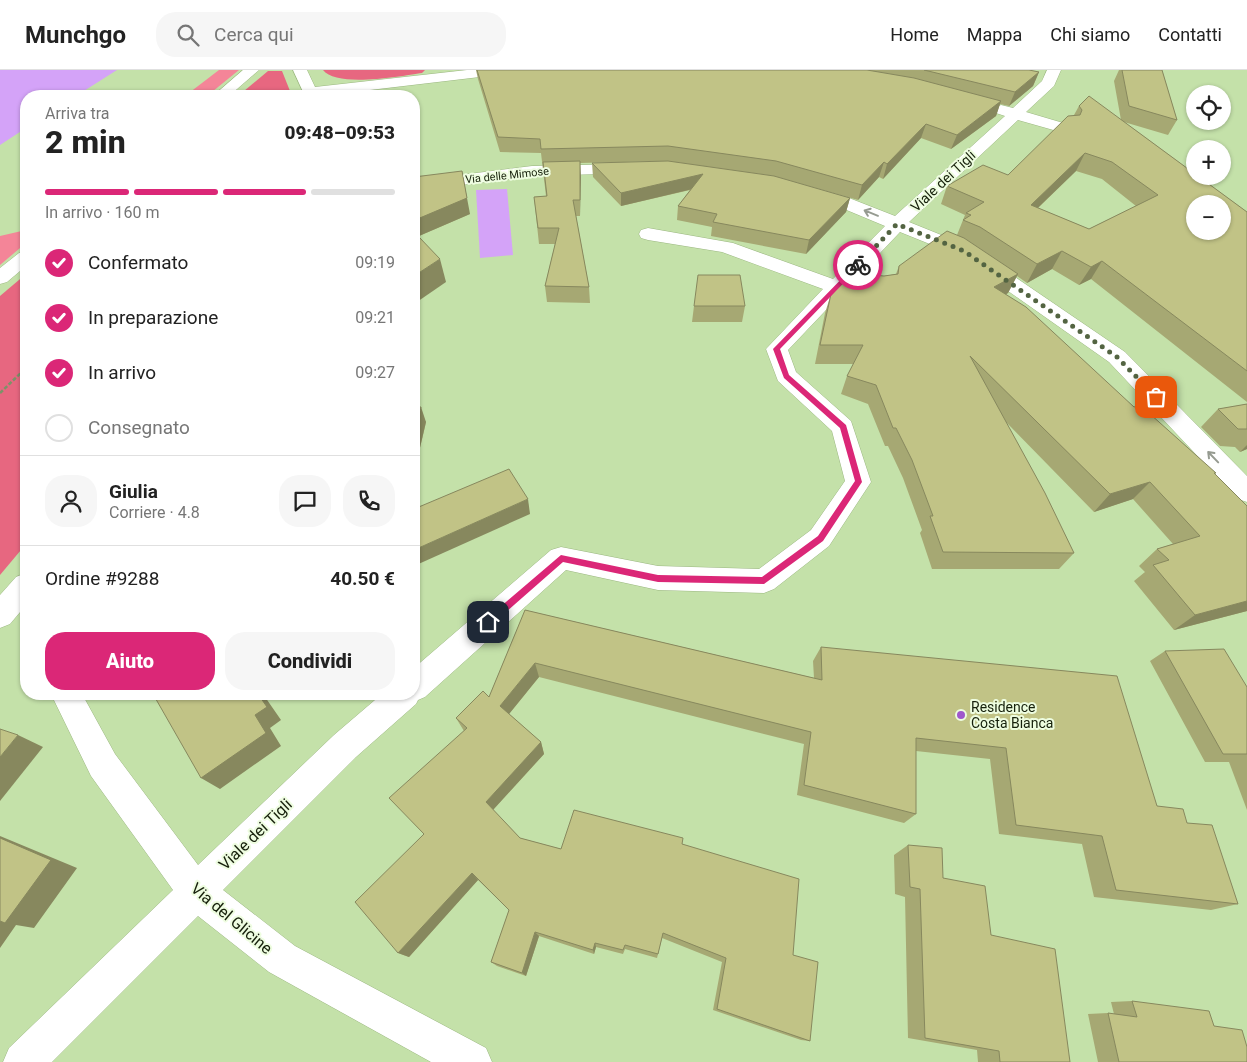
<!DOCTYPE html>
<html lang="it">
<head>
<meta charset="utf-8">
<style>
	:root { --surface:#fff; --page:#f6f6f6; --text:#222; --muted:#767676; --line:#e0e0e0; --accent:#db2777 }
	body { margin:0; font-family:Roboto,sans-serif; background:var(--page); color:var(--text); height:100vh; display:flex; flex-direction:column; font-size:19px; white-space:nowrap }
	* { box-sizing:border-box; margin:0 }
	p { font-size:16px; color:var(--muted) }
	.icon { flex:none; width:28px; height:28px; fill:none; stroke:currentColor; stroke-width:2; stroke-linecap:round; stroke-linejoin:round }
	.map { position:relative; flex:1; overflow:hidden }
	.drawer { position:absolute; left:20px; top:20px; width:400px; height:610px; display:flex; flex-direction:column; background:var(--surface); border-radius:20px; box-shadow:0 1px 4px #0004 }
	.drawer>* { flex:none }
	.controls { position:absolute; left:1186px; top:15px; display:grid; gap:10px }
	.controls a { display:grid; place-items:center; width:45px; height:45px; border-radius:50%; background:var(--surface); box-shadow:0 1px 4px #0004; font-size:25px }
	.pin { position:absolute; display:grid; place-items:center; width:42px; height:42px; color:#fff; margin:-21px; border-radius:10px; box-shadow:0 2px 8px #0006 }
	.courier { position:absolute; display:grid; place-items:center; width:50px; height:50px; margin:-25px; border:4px solid #db2777; border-radius:50%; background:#fff; color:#222; box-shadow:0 1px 6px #0007 }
	.head em { font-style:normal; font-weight:800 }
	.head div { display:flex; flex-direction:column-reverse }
	.head { display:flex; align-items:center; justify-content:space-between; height:85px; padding:0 25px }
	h1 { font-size:32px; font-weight:800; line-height:38px }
	.bar { display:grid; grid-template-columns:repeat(4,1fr); gap:8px 5px; align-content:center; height:60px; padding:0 25px }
	.bar i { height:6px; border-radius:4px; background:var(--line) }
	.bar .active { background:var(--accent) }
	.bar p { grid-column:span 4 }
	.line { display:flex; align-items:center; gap:12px; padding:0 25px; border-top:1px solid var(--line) }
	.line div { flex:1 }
	.round { display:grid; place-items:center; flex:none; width:52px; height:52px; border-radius:20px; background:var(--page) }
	ol { padding:0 25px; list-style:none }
	li { display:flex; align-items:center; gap:15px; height:55px }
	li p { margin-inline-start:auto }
	li .icon { padding:5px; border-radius:50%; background:var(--accent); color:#fff; stroke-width:4 }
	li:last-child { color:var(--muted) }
	li i { width:28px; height:28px; border:2px solid var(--line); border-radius:50% }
	.primary-button { display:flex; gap:10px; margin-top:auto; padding:10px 25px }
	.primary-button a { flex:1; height:58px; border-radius:20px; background:var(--accent); color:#fff; font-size:20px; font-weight:800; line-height:58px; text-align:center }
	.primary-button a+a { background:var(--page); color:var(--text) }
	header { display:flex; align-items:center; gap:30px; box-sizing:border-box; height:70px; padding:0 25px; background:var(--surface); border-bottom:1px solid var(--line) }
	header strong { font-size:24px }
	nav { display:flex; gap:28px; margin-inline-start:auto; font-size:18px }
	.search { width:350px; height:45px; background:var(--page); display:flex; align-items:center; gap:12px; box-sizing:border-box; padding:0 18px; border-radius:20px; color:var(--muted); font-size:19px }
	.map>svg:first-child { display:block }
	.green { fill:#f48598 }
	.forest { fill:#e76780 }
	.water { fill:#d4a3f8 }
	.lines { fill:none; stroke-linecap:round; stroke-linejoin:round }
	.minor-casing { stroke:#9bb781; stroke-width:1 }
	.path { stroke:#7c9268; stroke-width:2.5; stroke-dasharray:4 2; stroke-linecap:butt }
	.minor { fill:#fff; fill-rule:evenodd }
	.wall { fill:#a6a873; fill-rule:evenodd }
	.shaded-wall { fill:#87885e }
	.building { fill:#c1c386; stroke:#87885e; fill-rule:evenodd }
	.oneway { stroke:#969b91 }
	.route { fill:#db2777 }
	.done { stroke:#536442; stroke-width:5; stroke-dasharray:0 9 }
	.poi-dot { fill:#9f58cc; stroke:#eefde0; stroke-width:2 }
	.labels { text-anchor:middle; stroke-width:4; stroke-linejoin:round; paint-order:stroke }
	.far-street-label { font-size:11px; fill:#16200b; stroke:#eefde0 }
	.street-label { font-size:14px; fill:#16200b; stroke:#eefde0 }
	.poi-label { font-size:14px; fill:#16200b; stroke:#eefde0; text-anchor:start }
	.near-street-label { font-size:16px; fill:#16200b; stroke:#eefde0 }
</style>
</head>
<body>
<header>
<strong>Munchgo</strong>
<div class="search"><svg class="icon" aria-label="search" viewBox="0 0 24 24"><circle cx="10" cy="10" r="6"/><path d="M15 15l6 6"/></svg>Cerca qui</div>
<nav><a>Home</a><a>Mappa</a><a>Chi siamo</a><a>Contatti</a></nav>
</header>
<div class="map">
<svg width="1247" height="992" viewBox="0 0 1247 992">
	<rect width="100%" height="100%" fill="#c4e1a9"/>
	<g class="green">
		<polygon points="219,0 239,0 207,26 185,26"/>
		<polygon points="26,160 26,173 0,195 0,166"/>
	</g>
	<g class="forest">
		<path d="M323,0H425L422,3C402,6 336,18 323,0Z"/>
		<polygon points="268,1 282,1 292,26 238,26"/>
		<polygon points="26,204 26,474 0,505 0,226"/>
	</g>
	<g class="water">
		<polygon points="0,0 117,0 76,26 26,26 26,58 0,75"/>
		<polygon points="507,119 513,185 480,188 476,120"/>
	</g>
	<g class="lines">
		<defs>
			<g id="minor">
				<polygon points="243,0 259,0 229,26 213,26"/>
				<polygon points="293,0 307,0 315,17 467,0 512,0 505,4 319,26 305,26"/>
				<polygon points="1047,0 1061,0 1054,16 1026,42 1070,55 1072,58 1070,61 1064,63 1018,50 909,152 971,177 1125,282 1247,406 1247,432 1238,429 1109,292 957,185 900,162 788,280 796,302 851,351 871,412 829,476 774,519 764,523 658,520 566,500 425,627 418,630 416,634 356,687 223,820 295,876 486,978 492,992 431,992 269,902 198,846 52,992 3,992 9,978 173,820 91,706 51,624 82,624 115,684 198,795 334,665 382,624 414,624 414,598 551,480 561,477 658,496 759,499 811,460 845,411 832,361 778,311 766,279 823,219 722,182 648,170 641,168 639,164 641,160 648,158 733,173 833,209 885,156 837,136 806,127 803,123 806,119 812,118 849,128 895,146 1005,46 996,43 993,40 996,37 1001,35 1013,38 1042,11"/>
				<polygon points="629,94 635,95 637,99 635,103 532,106 414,121 414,111 532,96"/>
				<polygon points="26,181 26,196 7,212 0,214 0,198 19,183"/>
				<polygon points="26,503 26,535 10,554 0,558 0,525 16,507"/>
			</g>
		</defs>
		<use href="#minor" class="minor-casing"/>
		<polyline class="path" points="0,323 26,298"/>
		<use href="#minor" class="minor"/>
	</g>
	<g class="wall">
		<polygon points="476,0 1029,0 1039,2 1033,16 1009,36 1000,34 996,46 951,79 921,68 883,109 879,107 858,130 777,107 850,128 846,142 806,184 711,166 712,157 677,150 678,136 690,120 621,136 593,107 592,93 667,91 580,93 580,146 576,146 589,217 590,233 547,232 545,216 555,174 539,174 534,127 546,126 541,83 500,82 478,9"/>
		<path d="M1119,0H1162L1177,50L1168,65L1124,52L1247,142V332L1091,209L1079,215L1052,199L1027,213L1017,206L1008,223L1006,224L1134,337L1216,403L1214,404L1247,541L1174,560L1134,511L1145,502L1139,496L1157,479L1173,474L1133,429L1094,442L1006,352L1074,483L1059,499H932L920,463L922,460L903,408L888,376H885L868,334L841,324L847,306L854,294H815L825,243L831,224L884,206L896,204L899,196L957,165L965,145L941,134L947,116L1008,105L1074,45L1079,36L1121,50L1114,11ZM1076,101L1102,109L1136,136L1089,159L1038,138Z"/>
		<polygon points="414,107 470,144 419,166 414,162"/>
		<polygon points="694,236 745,236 742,252 692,252"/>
		<polygon points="1247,334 1247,379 1240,382 1235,377 1220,376 1201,357 1218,339"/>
		<polygon points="414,337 426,352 418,386 414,386"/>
		<polygon points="525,540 814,608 813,591 821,577 1157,736 1187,753 1238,834 1211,840 1094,827 1082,774 999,764 990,689 916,681 916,744 904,753 797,725 804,674 539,607 509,644 541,672 544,684 493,740 520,768 561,779 682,774 793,885 810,971 801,970 713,940 722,892 662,868 657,888 625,879 623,884 596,877 594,884 539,866 526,906 497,896 491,892 509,840 478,810 409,887 398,883 424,764 464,661 456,648 489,627"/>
		<polygon points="1165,581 1247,617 1247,740 1229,692 1205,692 1150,591"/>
		<polygon points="908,775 943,808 991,865 1070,992 978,992 977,980 908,968 905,827 895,824 894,785"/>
		<polygon points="1132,931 1214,956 1247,992 1098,992 1088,944 1108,943 1114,944 1111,932"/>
	</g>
	<g class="shaded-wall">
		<polygon points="1039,2 1033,16 1009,36 1015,22"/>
		<polygon points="1001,31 996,46 951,79 957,65"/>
		<polygon points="926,54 921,68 883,109 887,94"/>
		<polygon points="1085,83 1076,101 1022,153 1031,135"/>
		<polygon points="580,91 581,107 580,146"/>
		<polygon points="884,92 879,107 858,130 862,115"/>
		<polygon points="462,101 470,144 419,166 415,150"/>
		<polygon points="703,104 701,117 621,136 621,123"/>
		<polygon points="850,128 846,142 806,184 809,170"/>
		<polygon points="1062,181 1052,199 1027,213 1037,194"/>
		<polygon points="440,189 446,212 414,234 414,206"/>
		<polygon points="1102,191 1091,209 1079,215 1091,197"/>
		<polygon points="1018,204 1008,223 985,236 994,217"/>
		<polygon points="421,337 426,352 418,386 414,374 414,367"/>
		<polygon points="1247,375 1247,379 1240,382"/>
		<polygon points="1150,412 1133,429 1094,442 1110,424"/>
		<polygon points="528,429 530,444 414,496 414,480"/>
		<polygon points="1247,531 1247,541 1174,560 1195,545"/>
		<polygon points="535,593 539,607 505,649 500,636"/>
		<polygon points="258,624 263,624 281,650 270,658 281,676 220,719 201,708 255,645"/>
		<polygon points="18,665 43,677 0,731 0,687"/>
		<polygon points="541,672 544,684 491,742 486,732"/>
		<polygon points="0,766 77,798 34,858 16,855 0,878"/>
		<polygon points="472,803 478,810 409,887 398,883"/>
		<polygon points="535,862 539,866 526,906 522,903"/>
		<polygon points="595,873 596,877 594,884 593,880"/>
	</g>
	<g class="building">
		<polygon points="477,0 867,0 914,8 1001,31 957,65 926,54 887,94 884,92 862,115 776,91 668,76 541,79 540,69 498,67"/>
		<polygon points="924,0 1029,0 1039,2 1015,22"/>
		<polygon points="1122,0 1162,0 1177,50 1129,36"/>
		<path d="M1089,26L1195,104V106H1198L1247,142V301L1102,191L1091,197L1062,181L1037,194L980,157L963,150L971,145L966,143L984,132L947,116L983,95L1008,105L1068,46L1080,45L1082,40L1079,36ZM1085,83L1112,92L1158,125L1089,159L1031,135ZM1195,134H1222V161H1195Z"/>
		<polygon points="580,91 580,130 573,130 589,217 545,216 559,158 538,158 534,127 547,126 543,92"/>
		<polygon points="668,91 774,106 850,128 809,170 713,152 717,144 678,136 703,104 621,123 592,93"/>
		<polygon points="462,101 467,128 415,150 414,149 414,107"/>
		<polygon points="947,161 964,168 1018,204 994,217 1026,237 1134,337 1140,335 1216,403 1214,403 1247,436 1247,531 1195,545 1153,495 1169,490 1157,479 1200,466 1150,412 1110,424 970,286 1045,423 1074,483 943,482 930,446 933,446 912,390 896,358 893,358 876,315 847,306 863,275 820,275 831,224 851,203 884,206 898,204 899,196"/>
		<polygon points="414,164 419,167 440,189 414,206"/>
		<polygon points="698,205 740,205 745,236 694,236"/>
		<polygon points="1247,334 1247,359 1238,359 1218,339"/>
		<polygon points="414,337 421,337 414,367"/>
		<polygon points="509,399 528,429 414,480 414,439"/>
		<polygon points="525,540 822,610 821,577 1117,606 1157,736 1183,739 1187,753 1212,755 1238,834 1116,820 1102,766 1016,755 1006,678 916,668 916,744 804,715 811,662 535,593 500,636 541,672 486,732 520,768 561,779 574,740 683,768 682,774 799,809 793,885 818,892 810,971 717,939 726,888 663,863 658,884 625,875 623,880 595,873 593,880 535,862 522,903 491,892 509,840 472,803 398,883 355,832 424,764 389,728 467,658 456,648 483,621 489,627"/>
		<polygon points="1224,579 1247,617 1247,684 1223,684 1165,581"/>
		<polygon points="153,624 258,624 267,637 255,645 266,663 201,708"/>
		<polygon points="0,659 18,665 0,687"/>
		<polygon points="0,768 51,790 5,853 0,851"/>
		<polygon points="908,775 942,778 943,808 985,816 991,865 1055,879 1070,992 1000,992 999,981 925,968 920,819 910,817"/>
		<polygon points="1132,931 1209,941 1214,956 1242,960 1247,977 1247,992 1119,992 1108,943 1137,947"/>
	</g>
	<defs><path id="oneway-shaft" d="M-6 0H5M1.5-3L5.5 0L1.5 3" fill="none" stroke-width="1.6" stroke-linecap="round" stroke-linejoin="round" transform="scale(1.25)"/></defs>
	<g class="oneway">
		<use href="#oneway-shaft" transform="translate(871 143) rotate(-158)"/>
		<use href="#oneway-shaft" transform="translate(1213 387) rotate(-134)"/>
	</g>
	<polygon class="route" points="856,194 861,195 780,279 789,305 846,355 862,412 823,471 764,514 658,512 563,492 491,555 485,555 485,550 561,485 658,505 762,507 818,466 855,411 840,358 784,308 773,279"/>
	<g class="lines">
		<polyline class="done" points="858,195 897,154 964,181 1117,287 1156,327"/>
	</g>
	<circle class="poi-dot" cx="961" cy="645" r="5"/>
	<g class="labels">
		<g class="far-street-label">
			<text transform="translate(507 105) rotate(-6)" y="4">Via delle Mimose</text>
		</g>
		<g class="street-label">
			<text transform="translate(943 111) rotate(-43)" y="5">Viale dei Tigli</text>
		</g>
		<g class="poi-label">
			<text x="971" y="642">Residence<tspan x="971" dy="16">Costa Bianca</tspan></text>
		</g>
		<g class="near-street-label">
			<text transform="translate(255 764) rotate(-44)" y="6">Viale dei Tigli</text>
			<text transform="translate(232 848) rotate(40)" y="6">Via del Glicine</text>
		</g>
	</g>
</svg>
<div class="controls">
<a><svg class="icon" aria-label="locate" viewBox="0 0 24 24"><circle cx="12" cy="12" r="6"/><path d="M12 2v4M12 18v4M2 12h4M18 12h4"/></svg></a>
<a>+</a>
<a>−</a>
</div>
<div class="pin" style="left:1156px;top:327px;background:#ea580c"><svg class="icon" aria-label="bag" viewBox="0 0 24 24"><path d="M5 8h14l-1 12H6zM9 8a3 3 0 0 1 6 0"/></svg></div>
<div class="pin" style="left:488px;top:552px;background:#1f2937"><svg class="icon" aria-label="home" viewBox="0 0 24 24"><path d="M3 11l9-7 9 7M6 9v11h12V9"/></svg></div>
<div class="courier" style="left:858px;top:195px"><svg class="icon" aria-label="bike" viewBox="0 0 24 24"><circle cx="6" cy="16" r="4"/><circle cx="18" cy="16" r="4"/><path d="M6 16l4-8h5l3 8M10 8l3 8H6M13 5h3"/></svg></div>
<section class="drawer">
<div class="head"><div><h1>2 min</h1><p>Arriva tra</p></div><em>09:48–09:53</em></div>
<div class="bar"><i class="active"></i><i class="active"></i><i class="active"></i><i></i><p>In arrivo · 160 m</p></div>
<ol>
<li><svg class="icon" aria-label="check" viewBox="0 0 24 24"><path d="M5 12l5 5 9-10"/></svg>Confermato<p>09:19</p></li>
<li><svg class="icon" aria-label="check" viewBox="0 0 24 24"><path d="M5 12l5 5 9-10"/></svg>In preparazione<p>09:21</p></li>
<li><svg class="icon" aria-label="check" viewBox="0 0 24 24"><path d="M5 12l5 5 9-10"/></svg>In arrivo<p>09:27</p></li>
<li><i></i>Consegnato</li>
</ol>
<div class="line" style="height:90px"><a class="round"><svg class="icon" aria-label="person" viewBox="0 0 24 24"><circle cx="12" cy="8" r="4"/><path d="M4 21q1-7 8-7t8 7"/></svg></a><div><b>Giulia</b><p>Corriere · 4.8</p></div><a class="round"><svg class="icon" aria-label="chat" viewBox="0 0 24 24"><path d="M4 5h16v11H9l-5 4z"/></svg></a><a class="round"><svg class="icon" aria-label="phone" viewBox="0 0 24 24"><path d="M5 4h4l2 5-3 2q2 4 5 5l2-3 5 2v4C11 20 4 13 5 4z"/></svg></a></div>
<div class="line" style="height:65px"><div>Ordine #9288</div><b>40.50 €</b></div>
<div class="primary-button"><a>Aiuto</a><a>Condividi</a></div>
</section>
</div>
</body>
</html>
